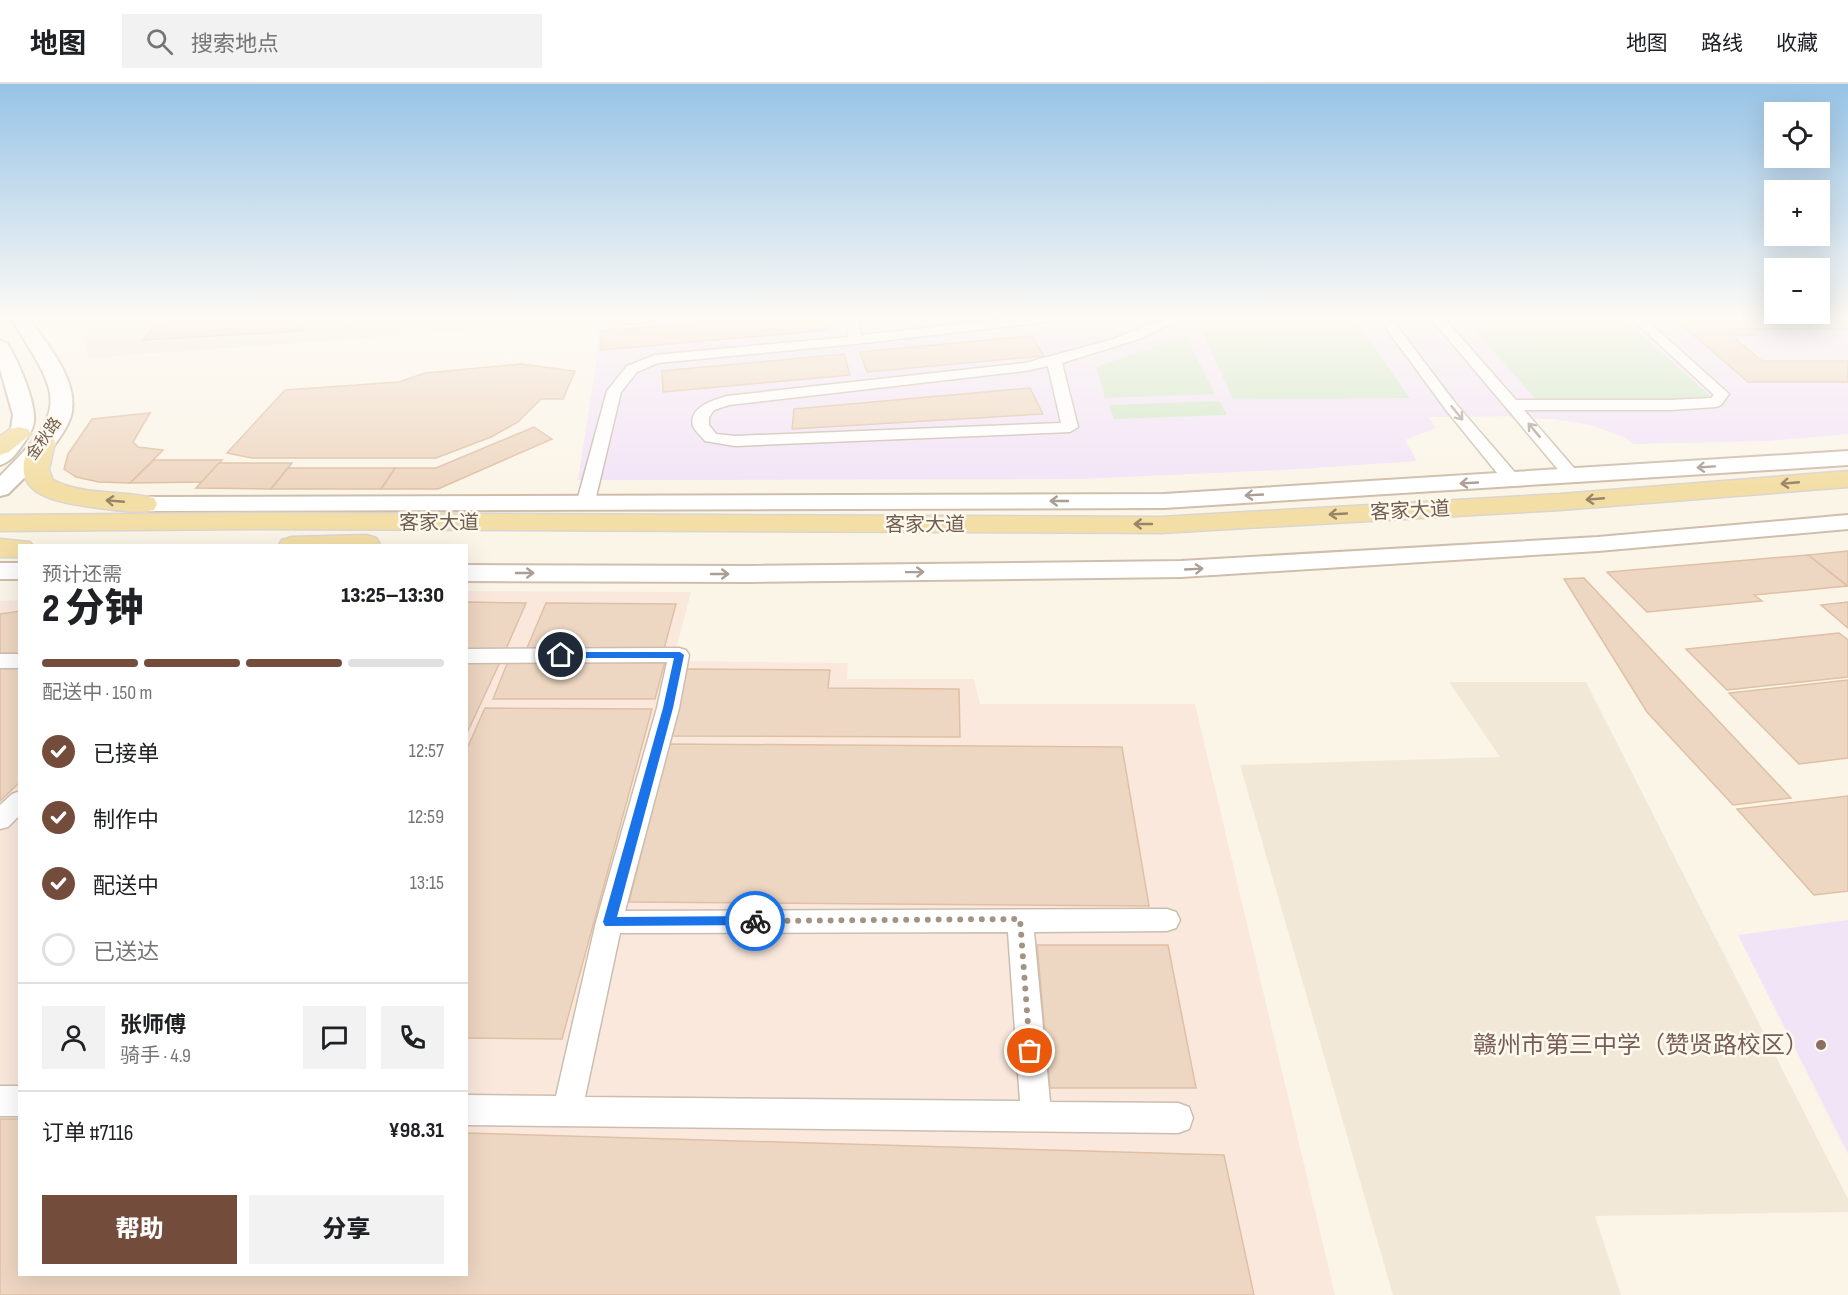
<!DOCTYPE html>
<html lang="zh">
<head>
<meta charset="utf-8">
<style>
	:root { --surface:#fff; --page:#f2f2f2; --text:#202124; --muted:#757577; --line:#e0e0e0; --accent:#744c3b }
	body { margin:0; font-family:"Sofia Sans Condensed","Noto Sans SC",sans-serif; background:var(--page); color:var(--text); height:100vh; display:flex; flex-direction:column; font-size:22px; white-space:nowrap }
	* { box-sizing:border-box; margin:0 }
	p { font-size:20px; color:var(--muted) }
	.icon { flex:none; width:33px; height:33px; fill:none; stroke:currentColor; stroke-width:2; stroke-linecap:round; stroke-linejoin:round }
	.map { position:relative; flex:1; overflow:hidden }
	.sheet { position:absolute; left:18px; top:460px; width:450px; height:732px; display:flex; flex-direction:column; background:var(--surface); border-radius:0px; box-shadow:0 6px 24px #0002 }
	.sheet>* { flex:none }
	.tools { position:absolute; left:1764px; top:18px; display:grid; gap:12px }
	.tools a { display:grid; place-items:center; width:66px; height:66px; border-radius:0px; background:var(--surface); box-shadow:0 6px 24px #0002; font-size:30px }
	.pin { position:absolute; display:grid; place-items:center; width:51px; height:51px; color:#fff; margin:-26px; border:3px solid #fff; border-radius:50%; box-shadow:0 2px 6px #0007 }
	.courier { position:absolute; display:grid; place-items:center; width:60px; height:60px; margin:-30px; border:4px solid #1a73e8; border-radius:50%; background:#fff; color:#222; box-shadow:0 2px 8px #0007 }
	.head em { font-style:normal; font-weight:800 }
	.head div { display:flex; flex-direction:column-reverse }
	.head { display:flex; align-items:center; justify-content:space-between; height:102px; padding:0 24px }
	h1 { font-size:39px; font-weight:800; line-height:45px }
	.bar { display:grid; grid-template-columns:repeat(4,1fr); gap:9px 6px; align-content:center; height:72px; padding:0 24px }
	.bar i { height:8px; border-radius:4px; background:var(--line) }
	.bar .active { background:var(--accent) }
	.bar p { grid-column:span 4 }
	.line { display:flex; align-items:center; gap:15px; padding:0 24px; border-top:2px solid var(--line) }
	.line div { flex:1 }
	.round { display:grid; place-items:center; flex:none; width:63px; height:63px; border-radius:0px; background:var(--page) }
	ol { padding:0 24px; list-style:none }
	li { display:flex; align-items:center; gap:18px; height:66px }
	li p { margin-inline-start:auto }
	li .icon { padding:6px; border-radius:50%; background:var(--accent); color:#fff; stroke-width:4 }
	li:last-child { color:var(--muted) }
	li i { width:33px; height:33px; border:3px solid var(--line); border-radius:50% }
	.button { display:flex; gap:12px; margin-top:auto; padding:12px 24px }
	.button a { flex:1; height:69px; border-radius:0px; background:var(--accent); color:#fff; font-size:24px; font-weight:800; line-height:69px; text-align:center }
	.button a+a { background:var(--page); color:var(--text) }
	header { display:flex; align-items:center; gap:36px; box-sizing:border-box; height:84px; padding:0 30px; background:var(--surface); border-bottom:2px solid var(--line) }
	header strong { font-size:28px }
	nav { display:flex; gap:33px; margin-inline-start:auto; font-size:21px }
	.search { width:420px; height:54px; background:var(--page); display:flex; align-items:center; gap:15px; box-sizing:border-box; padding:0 21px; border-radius:0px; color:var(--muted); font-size:22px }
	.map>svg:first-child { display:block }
	.residential { fill:#f2e8d7 }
	.commercial { fill:#fae8dd }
	.education { fill:#f2e4f7 }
	.green { fill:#d1e7c7 }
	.building { fill:#eed7c2; stroke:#dfc0a4; stroke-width:1.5 }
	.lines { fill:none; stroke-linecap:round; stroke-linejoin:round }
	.street-casing { stroke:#ccbeaf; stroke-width:3 }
	.secondary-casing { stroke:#cebfac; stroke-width:4 }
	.primary-casing { stroke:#dad5d1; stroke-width:3 }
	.street { fill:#fff; fill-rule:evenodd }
	.secondary { fill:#fff; fill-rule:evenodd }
	.primary { fill:#f3dea6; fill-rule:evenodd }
	.oneway { stroke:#aa9e95 }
	.oneway2 { stroke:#998468 }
	.route { fill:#1a73e8 }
	.done { stroke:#a29384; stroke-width:6; stroke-dasharray:0 10.8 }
	.education-dot { fill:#8d6e63; stroke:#fef9ee; stroke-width:2 }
	.labels { text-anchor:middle; stroke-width:5; stroke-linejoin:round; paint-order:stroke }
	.far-street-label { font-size:16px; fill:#725e4e; stroke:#fef9ee }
	.street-label { font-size:20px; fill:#725e4e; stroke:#fef9ee }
	.near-education-label { font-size:24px; fill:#785e54; stroke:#fef9ee; text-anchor:end }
</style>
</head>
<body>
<header>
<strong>地图</strong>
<div class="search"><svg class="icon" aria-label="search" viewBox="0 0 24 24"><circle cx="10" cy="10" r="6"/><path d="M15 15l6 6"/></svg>搜索地点</div>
<nav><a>地图</a><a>路线</a><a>收藏</a></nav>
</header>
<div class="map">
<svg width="1848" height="1211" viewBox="0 0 1848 1211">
	<rect width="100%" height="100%" fill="#fbf5e8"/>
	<g class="residential">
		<polygon points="72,233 522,233 519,243 89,274 82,248"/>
		<polygon points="1449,598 1586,598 1848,1115 1848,1128 1595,1132 1621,1211 1393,1211 1240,681 1500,673"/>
	</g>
	<polygon class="commercial" points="467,507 691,508 673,577 848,579 847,595 974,595 980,620 1195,620 1335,1211 0,1211 0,517 19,516 20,1191 466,1191"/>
	<g class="education">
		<polygon points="598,233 1848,233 1848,350 1765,357 1634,360 1624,353 1590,341 1553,335 1536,335 1532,332 1429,333 1436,344 1405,356 1417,377 1300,385 1082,395 578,396 596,280"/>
		<polygon points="1848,836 1848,1070 1738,851"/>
	</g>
	<g class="green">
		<polygon points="1195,233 1353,233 1410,314 1233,315"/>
		<polygon points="1464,233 1621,233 1715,316 1538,318"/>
		<polygon points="1186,252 1215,310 1105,314 1096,283"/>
		<polygon points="1219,317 1227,331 1114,335 1109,321"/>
	</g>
	<g class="building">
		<polygon points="311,233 301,247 143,256 158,240"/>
		<polygon points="350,233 497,233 344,242"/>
		<polygon points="776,233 825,233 829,246 601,266 602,247"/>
		<polygon points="1673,233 1848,233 1848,245 1747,245 1755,251 1731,251 1762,277 1848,277 1848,298 1748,298"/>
		<polygon points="1032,252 1044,272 867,288 860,268"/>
		<polygon points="844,270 850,291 663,308 662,287"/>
		<polygon points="521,280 575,287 563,315 541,315 518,338 491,353 436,374 252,374 227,369 285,306 399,298 425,289"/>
		<polygon points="1030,304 1043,330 792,345 794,325"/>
		<polygon points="150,329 133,358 138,363 163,366 130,399 99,398 76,393 64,385 68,370 92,335"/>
		<polygon points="534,343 552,355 438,405 381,405 395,384 436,384"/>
		<polygon points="154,376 222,376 202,398 130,399"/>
		<polygon points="219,379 292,379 271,405 196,404"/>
		<polygon points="288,384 395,384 381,405 271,405"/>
		<polygon points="1848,467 1848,502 1808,471"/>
		<polygon points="1808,471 1847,502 1754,511 1762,517 1647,528 1607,488"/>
		<polygon points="1584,494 1791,714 1733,721 1647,628 1564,495"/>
		<polygon points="466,518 526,519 506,565 466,565"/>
		<polygon points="1848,518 1848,544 1821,521"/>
		<polygon points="546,519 676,520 664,565 527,564"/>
		<polygon points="20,527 20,571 0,570 0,530"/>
		<polygon points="1839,549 1848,556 1848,593 1727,606 1686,565"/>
		<polygon points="666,574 655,615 493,615 509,575"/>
		<polygon points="466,578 500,578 466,651"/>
		<polygon points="0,580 20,581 20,698 0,717"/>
		<polygon points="687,585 830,586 828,604 959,605 960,653 671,652"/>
		<polygon points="1848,596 1848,674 1799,680 1729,609"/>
		<polygon points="485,624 652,625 562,955 466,954 466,667"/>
		<polygon points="669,660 1122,663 1149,822 629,818"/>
		<polygon points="1848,712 1848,807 1814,811 1737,725"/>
		<polygon points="1037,861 1168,861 1196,1004 1050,1004"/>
		<polygon points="0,1035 20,1035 20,1191 466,1191 466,1049 1224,1071 1254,1211 0,1211"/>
	</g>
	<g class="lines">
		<defs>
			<g id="street">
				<path d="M619,233H657C649,240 630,240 619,238L617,235Z"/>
				<polygon points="846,233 858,233 861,251 1023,233 1061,233 1054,237 855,260 658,279 637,288 621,308 595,417 592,421 580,421 577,417 607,307 627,282 655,271 848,253"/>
				<path d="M1165,233H1177L1178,236L1142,254L1062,279L1078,343L1070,348L735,362L705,357C702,353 695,347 693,342C688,323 714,316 727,312L1025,279L1114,255ZM1048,282L1061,339L735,352L716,350L709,341V333L714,326L729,321L1025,287Z"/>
				<polygon points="1378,233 1390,233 1456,320 1518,392 1520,396 1518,400 1506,400 1446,326"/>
				<polygon points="1430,233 1443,233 1516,316 1670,316 1711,314 1714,311 1630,233 1643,233 1729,310 1721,321 1716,323 1670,326 1524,326 1580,391 1572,396 1566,395"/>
				<path d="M679,564L686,566L689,571L679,624L625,827L1167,825L1176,828L1180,836L1176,844L1167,847L1034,848L1050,1018L1178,1019L1189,1023L1193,1034L1189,1045L1178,1049L466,1041V1011L556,1012L596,838L657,624L667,578L466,579V565ZM1008,848L1020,1017L585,1013L620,849Z"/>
				<rect x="0" y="570" width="20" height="14"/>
				<polygon points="20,707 20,731 8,743 0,745 0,721 12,710"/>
				<rect x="0" y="1002" width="20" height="30"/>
			</g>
			<g id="secondary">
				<path d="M10,233H28C45,258 77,293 72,327C68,354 27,391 8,410L0,412V392C72,322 60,313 10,233Z"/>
				<path d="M0,257L7,259C18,276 36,318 34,338C32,348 26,356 21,363C15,371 10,378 0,381V361L11,344L13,331L0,285Z"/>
				<polygon points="1848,367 1848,381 1164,424 150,427 142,425 138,420 142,415 150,413 1164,410"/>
				<polygon points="1848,431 1848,445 1598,467 1181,493 748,498 466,497 466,481 748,482 1181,477 1598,453"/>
				<rect x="0" y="479" width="20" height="16"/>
			</g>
			<g id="primary">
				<polygon points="19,343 28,345 31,350 9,368 0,371 0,352 10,345"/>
				<path d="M43,351L52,353L55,358L49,386L53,396C85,412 120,406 154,414L157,420L154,426C136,430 116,426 98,424C69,420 14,415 25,374C28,367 30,359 34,353Z"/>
				<polygon points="1848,387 1848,403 1560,426 1161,449 256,445 0,447 0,431 256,429 1161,433 1560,410"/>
				<polygon points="366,451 376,454 380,460 379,462 278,462 282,456 292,453"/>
				<polygon points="0,455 30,458 33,462 20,462 20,473 0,473"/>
			</g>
		</defs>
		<use href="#street" class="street-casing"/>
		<use href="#secondary" class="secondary-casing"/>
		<use href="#primary" class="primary-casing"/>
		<use href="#street" class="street"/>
		<use href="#secondary" class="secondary"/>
		<use href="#primary" class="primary"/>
	</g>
	<defs><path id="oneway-shaft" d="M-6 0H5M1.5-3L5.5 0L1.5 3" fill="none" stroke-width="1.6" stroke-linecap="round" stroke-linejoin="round" transform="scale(1.5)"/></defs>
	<g class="oneway">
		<use href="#oneway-shaft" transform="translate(1457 329) rotate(51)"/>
		<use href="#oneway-shaft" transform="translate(1534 346) rotate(-130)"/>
		<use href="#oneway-shaft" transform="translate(1706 383) rotate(176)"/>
		<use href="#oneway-shaft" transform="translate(1469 399) rotate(177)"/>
		<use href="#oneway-shaft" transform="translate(1254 411) rotate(177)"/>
		<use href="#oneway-shaft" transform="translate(1059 417) rotate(180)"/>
		<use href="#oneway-shaft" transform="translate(1194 485) rotate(-3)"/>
		<use href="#oneway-shaft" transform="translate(915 488) rotate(-1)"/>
		<use href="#oneway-shaft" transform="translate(525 489)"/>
		<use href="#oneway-shaft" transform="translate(720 490)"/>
	</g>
	<g class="oneway2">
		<use href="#oneway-shaft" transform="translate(1790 399) rotate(175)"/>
		<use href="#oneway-shaft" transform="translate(1595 415) rotate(175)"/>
		<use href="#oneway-shaft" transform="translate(115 417) rotate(-175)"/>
		<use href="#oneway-shaft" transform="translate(1338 430) rotate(177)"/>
		<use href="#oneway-shaft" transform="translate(1143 440) rotate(-180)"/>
	</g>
	<linearGradient id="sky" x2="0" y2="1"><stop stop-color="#97c3e6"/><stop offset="0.58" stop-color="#fdfaf5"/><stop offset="1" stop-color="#fdfaf5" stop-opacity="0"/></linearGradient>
	<rect width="1848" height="402" fill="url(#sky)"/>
	<polygon class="route" points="561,568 680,568 684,571 673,624 617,833 755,832 761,837 760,841 605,842 603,838 663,624 674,574 561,574 556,571"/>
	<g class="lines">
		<polyline class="done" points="755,837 1020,835 1030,967"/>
	</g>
	<circle class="education-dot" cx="1821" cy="961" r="6"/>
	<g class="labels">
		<g class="far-street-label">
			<text transform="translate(43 354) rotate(-55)" y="6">金秋路</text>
		</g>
		<g class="street-label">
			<text transform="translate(1410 426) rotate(-3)" y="7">客家大道</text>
			<text x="439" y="445">客家大道</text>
			<text x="925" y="447">客家大道</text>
		</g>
		<g class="near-education-label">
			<text x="1809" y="969">赣州市第三中学（赞贤路校区）</text>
		</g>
	</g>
</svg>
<div class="tools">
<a><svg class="icon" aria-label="locate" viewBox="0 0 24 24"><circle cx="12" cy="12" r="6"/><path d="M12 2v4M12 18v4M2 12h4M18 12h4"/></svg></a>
<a>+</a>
<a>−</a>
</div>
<div class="pin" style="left:1030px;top:967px;background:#ea580c"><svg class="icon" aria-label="bag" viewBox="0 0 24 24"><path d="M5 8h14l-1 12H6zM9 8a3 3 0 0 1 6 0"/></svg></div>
<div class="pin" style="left:561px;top:571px;background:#1f2937"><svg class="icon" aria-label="home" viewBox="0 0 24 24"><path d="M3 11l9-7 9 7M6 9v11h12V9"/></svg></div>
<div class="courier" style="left:755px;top:837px"><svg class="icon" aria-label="bike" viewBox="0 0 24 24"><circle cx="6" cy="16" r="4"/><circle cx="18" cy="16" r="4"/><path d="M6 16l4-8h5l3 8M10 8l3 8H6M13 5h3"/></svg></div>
<section class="sheet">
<div class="head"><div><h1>2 分钟</h1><p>预计还需</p></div><em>13:25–13:30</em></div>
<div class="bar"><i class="active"></i><i class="active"></i><i class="active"></i><i></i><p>配送中 · 150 m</p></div>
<ol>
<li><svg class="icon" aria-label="check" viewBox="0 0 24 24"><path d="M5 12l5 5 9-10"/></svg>已接单<p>12:57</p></li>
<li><svg class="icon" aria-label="check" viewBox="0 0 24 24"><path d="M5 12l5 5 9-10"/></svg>制作中<p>12:59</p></li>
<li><svg class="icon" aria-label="check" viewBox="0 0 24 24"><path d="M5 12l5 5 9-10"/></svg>配送中<p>13:15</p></li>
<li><i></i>已送达</li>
</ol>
<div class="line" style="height:108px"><a class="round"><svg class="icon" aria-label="person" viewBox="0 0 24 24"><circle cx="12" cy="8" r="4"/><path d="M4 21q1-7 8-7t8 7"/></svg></a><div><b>张师傅</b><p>骑手 · 4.9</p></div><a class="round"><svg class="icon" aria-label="chat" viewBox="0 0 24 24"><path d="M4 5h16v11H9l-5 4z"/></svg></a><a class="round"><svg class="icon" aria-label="phone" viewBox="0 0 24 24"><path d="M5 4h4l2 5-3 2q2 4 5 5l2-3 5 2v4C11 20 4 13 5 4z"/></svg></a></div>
<div class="line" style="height:78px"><div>订单 #7116</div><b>¥98.31</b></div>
<div class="button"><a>帮助</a><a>分享</a></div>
</section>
</div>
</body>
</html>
